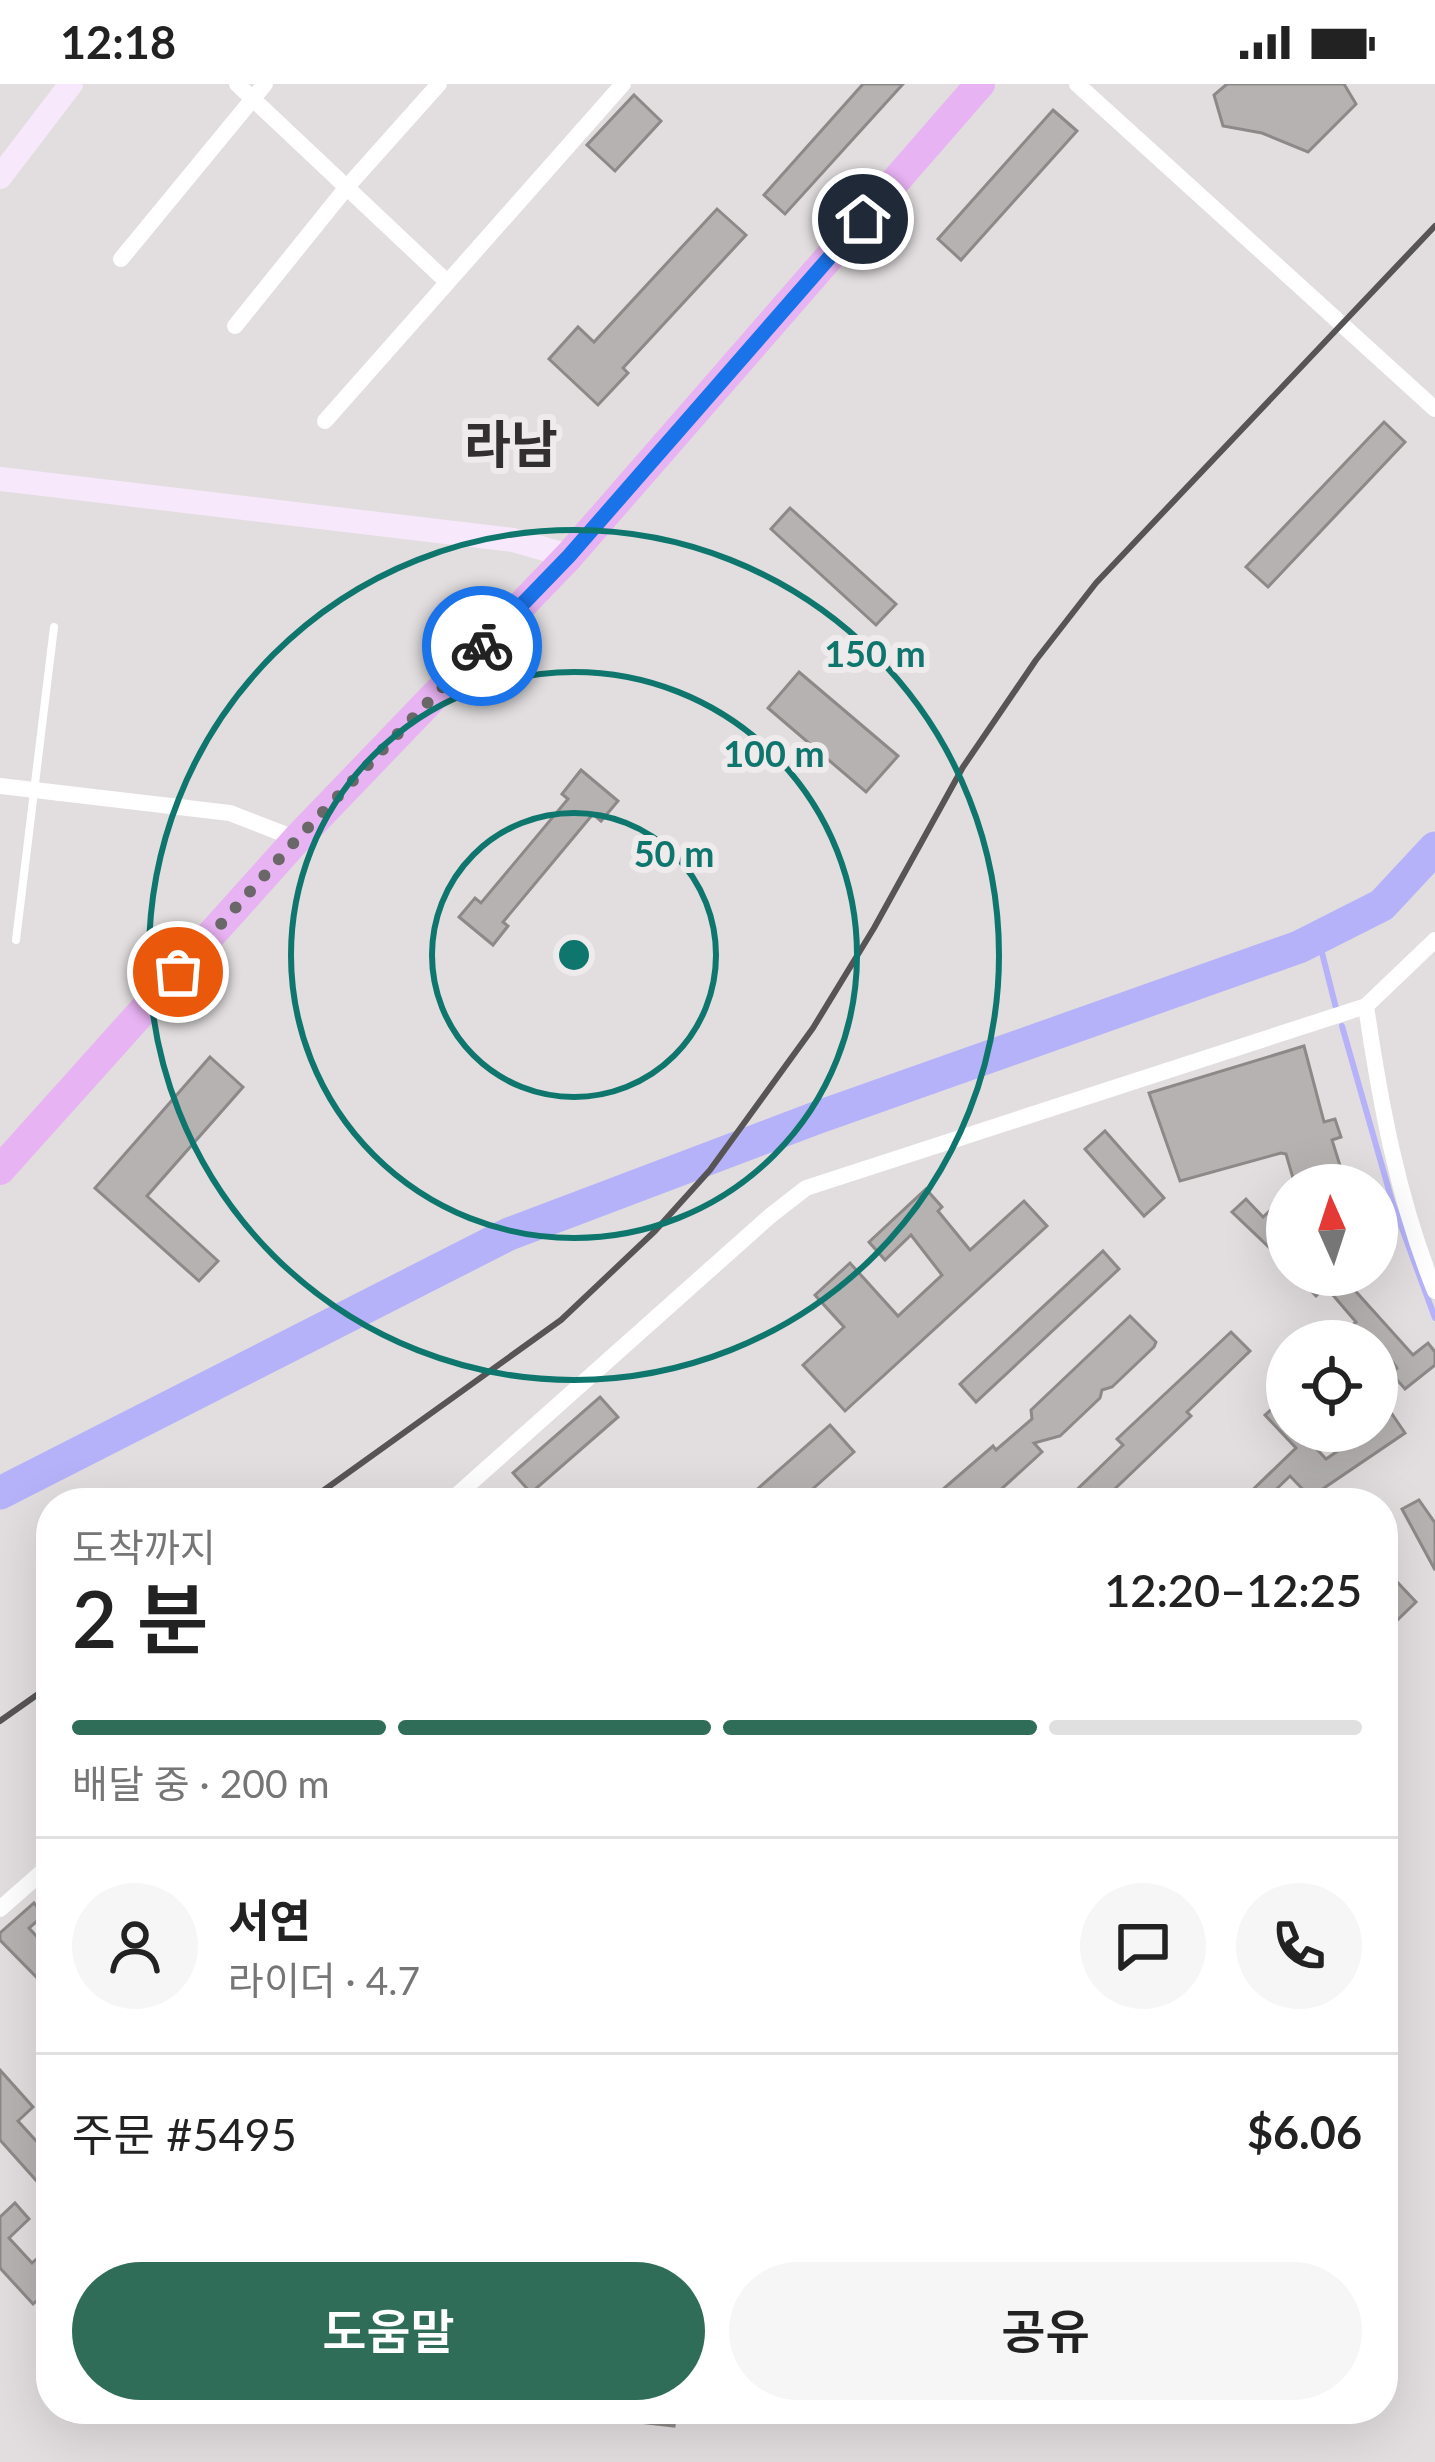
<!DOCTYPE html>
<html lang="ko">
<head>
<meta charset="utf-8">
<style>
	:root { --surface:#fff; --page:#f6f6f6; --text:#222; --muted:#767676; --line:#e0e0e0; --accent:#306d59 }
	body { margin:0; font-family:Lato,"Noto Sans KR",sans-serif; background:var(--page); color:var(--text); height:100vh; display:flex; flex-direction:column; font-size:45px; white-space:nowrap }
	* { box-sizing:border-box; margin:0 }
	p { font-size:39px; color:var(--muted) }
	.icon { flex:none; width:66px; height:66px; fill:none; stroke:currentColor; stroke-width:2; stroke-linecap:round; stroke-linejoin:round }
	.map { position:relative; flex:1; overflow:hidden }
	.panel { position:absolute; left:36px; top:1404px; width:1362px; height:936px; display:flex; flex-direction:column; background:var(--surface); border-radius:48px; box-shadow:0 12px 48px #0002 }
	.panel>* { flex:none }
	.needle { width:78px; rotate:357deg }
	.controls { position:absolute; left:1266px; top:1080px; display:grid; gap:24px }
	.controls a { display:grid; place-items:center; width:132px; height:132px; border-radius:50%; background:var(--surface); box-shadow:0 12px 48px #0002; font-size:60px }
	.pin { position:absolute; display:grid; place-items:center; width:102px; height:102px; color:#fff; margin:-51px; border:6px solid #fff; border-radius:50%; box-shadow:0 3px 12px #0007 }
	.courier { position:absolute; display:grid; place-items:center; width:120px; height:120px; margin:-60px; border:9px solid #1a73e8; border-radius:50%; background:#fff; color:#222; box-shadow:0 3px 15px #0007 }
	.headline em { font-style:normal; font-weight:600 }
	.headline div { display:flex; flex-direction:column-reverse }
	.headline { display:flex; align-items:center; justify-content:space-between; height:204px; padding:0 36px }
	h1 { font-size:78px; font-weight:600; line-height:90px }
	.bar { display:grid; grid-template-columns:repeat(4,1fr); gap:18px 12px; align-content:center; height:144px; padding:0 36px }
	.bar i { height:15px; border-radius:9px; background:var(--line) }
	.bar .selected { background:var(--accent) }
	.bar p { grid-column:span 4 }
	.line { display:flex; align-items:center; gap:30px; padding:0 36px; border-top:3px solid var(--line) }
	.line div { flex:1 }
	.round { display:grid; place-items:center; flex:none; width:126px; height:126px; border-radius:63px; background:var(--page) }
	.primary-button { display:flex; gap:24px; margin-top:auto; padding:24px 36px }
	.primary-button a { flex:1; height:138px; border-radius:72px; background:var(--accent); color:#fff; font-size:48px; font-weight:600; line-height:138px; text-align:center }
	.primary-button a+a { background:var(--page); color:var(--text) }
	.status { display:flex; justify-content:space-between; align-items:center; height:84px; padding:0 60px; background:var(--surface); direction:ltr }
	.status svg { height:33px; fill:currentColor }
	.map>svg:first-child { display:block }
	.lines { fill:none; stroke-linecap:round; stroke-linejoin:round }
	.stream { stroke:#b5b2fa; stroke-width:6 }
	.river { stroke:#b5b2fa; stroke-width:33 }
	.building { fill:#b6b2b2; stroke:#8c8988; stroke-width:3 }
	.lane { stroke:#fff; stroke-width:8 }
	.street { stroke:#fff; stroke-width:16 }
	.secondary { stroke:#f8e8fb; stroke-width:24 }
	.highway { stroke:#e8b3f3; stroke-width:30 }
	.rail { stroke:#575455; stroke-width:6 }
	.done { stroke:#6a6768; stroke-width:12; stroke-dasharray:0 21.6 }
	.route { stroke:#1a73e8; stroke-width:15 }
	.ring { fill:none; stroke:#0f766e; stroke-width:6 }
	.labels { text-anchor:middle; stroke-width:12; stroke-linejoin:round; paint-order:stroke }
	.district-label { font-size:51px; font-weight:bold; fill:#322f30; stroke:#efebec }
	.centre { fill:#0f766e; stroke:#efebec; stroke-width:6 }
	.ring-label { font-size:36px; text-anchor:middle; font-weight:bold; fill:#0f766e; stroke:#efebec; stroke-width:12; stroke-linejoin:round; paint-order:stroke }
</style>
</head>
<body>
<div class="status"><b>12:18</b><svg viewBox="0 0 49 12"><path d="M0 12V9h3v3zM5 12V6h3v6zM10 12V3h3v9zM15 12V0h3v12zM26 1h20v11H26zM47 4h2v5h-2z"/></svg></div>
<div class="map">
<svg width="1435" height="2378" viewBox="0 0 1435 2378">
	<rect width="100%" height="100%" fill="#e2dedf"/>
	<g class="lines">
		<g class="stream">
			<polyline points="1318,853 1336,924"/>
			<polyline points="1342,942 1392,1117 1435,1234"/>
		</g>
		<polyline class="river" points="0,1409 509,1150 816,1034 1299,863 1382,821 1435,764"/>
	</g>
	<g class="building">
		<polygon points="863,0 903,0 785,130 764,111"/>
		<polygon points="1227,0 1344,0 1356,20 1308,68 1262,49 1223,42 1214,11"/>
		<polygon points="634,11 661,37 615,87 587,61"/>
		<polygon points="1053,26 1077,47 961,176 938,155"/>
		<polygon points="717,125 746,151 623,284 628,289 598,321 549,275 578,243 594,258"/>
		<polygon points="1384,338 1405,358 1268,503 1246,483"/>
		<polygon points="790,424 896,520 876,541 771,445"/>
		<polygon points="799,588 898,672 866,708 768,624"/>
		<polygon points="581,686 618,717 601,737 593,730 503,838 508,842 493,861 459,833 475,814 481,819 568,715 562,710"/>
		<polygon points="1304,962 1324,1038 1335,1035 1341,1053 1332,1056 1343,1091 1295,1101 1286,1070 1281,1069 1180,1097 1149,1009"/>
		<polygon points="210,973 243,1003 147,1112 218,1177 199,1197 95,1104"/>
		<polygon points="1105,1047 1164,1114 1144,1132 1085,1065"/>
		<polygon points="926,1105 942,1123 938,1127 970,1166 1024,1117 1047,1142 845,1327 803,1281 844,1243 815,1211 850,1179 898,1232 942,1191 911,1151 885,1176 869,1158"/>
		<polygon points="1287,1111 1287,1158 1275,1169 1232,1128 1246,1115 1263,1133"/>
		<polygon points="1103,1167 1119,1185 976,1318 960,1300"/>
		<polygon points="1296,1191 1341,1191 1413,1271 1428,1259 1435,1268 1435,1281 1405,1305 1391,1289 1397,1284 1377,1257 1361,1257 1349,1244 1356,1238 1326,1203 1316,1212"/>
		<polygon points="1130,1232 1156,1258 1154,1263 1112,1303 1102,1306 1100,1314 1060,1352 1034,1359 1042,1368 986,1419 927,1419 993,1362 996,1366 1032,1335 1031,1326"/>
		<polygon points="1231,1248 1250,1267 1187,1328 1191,1332 1100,1419 1063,1419 1123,1361 1117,1355"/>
		<polygon points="600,1313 618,1333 531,1409 513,1389"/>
		<polygon points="1275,1322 1287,1334 1287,1347 1300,1347 1326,1375 1367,1347 1377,1347 1377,1340 1392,1330 1405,1349 1324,1404 1339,1419 1316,1419 1290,1392 1262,1419 1239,1419 1296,1364 1265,1331"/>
		<polygon points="830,1341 854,1368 797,1419 764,1419 754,1408"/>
		<polygon points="1419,1416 1435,1439 1435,1486 1402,1425"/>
		<polygon points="1383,1483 1416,1518 1383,1550 1383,1520 1390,1514 1383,1506"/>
		<polygon points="34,1819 44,1831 29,1844 51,1868 51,1908 0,1856 0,1849"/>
		<polygon points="0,1986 33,2023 18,2037 51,2073 51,2113 0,2056"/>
		<polygon points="15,2119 29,2135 9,2154 32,2179 51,2162 51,2204 33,2220 0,2184 0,2133"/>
		<polygon points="612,2325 676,2325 674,2342 612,2335"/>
	</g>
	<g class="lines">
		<polyline class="lane" points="16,856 54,543"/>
		<g class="street">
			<polyline points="237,0 446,197"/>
			<polyline points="1077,0 1435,325"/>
			<polyline points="121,175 265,0"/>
			<polyline points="235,242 347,103 439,0"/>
			<polyline points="325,337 623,0"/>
			<polyline points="0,702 230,729 297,755"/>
			<path d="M1366,922C1380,1018 1398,1116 1435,1207"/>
			<polyline points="448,1419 770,1132 806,1104 1366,922 1435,856"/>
			<polyline points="0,1825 51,1780"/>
		</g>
		<g class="secondary">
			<polyline points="0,93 71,0"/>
			<polyline points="0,395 513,456 569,472"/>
		</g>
		<polyline class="highway" points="0,1086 297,755 569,472 980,0"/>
		<g class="rail">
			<polyline points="306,1419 561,1236 655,1147 710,1086 813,944 874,844 963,683 1036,576 1096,499 1435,142"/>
			<polyline points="0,1637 51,1601"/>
		</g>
	</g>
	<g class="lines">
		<polyline class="done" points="178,888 297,755 482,562"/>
		<polyline class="route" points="482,562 569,472 863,135"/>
	</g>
	<g class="ring">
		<circle cx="574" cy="871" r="142"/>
		<circle cx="574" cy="871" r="283"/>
		<circle cx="574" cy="871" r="425"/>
	</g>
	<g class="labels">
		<g class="district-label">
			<text x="511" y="379">라남</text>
		</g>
	</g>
	<circle cx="574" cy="871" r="18" class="centre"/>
	<g class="ring-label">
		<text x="875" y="583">150 m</text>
		<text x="774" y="683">100 m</text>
		<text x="674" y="783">50 m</text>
	</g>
</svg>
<div class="controls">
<a><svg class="needle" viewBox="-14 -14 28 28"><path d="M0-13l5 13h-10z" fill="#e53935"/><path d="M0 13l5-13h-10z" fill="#767676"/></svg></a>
<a><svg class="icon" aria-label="locate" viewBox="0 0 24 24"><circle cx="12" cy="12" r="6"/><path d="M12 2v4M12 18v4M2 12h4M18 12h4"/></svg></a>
</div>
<div class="pin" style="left:178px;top:888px;background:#ea580c"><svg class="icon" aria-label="bag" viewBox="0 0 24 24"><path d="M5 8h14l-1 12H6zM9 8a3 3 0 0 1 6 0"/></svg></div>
<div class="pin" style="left:863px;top:135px;background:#1f2937"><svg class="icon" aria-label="home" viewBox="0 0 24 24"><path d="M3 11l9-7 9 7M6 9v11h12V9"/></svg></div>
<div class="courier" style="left:482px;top:562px"><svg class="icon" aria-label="bike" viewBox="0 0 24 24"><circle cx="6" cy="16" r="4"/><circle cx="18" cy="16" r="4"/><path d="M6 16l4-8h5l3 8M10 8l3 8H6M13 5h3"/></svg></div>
<section class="panel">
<div class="headline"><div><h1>2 분</h1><p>도착까지</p></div><em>12:20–12:25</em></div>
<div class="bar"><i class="selected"></i><i class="selected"></i><i class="selected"></i><i></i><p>배달 중 · 200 m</p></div>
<div class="line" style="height:216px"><a class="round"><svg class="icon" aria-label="person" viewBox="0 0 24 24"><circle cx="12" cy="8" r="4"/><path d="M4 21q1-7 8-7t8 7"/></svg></a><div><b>서연</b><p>라이더 · 4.7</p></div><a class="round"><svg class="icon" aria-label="chat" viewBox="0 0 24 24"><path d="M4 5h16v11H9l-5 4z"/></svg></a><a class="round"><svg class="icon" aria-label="phone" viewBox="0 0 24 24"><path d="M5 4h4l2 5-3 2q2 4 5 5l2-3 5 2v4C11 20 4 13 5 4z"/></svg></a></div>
<div class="line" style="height:156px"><div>주문 #5495</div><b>$6.06</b></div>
<div class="primary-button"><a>도움말</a><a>공유</a></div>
</section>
</div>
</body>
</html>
